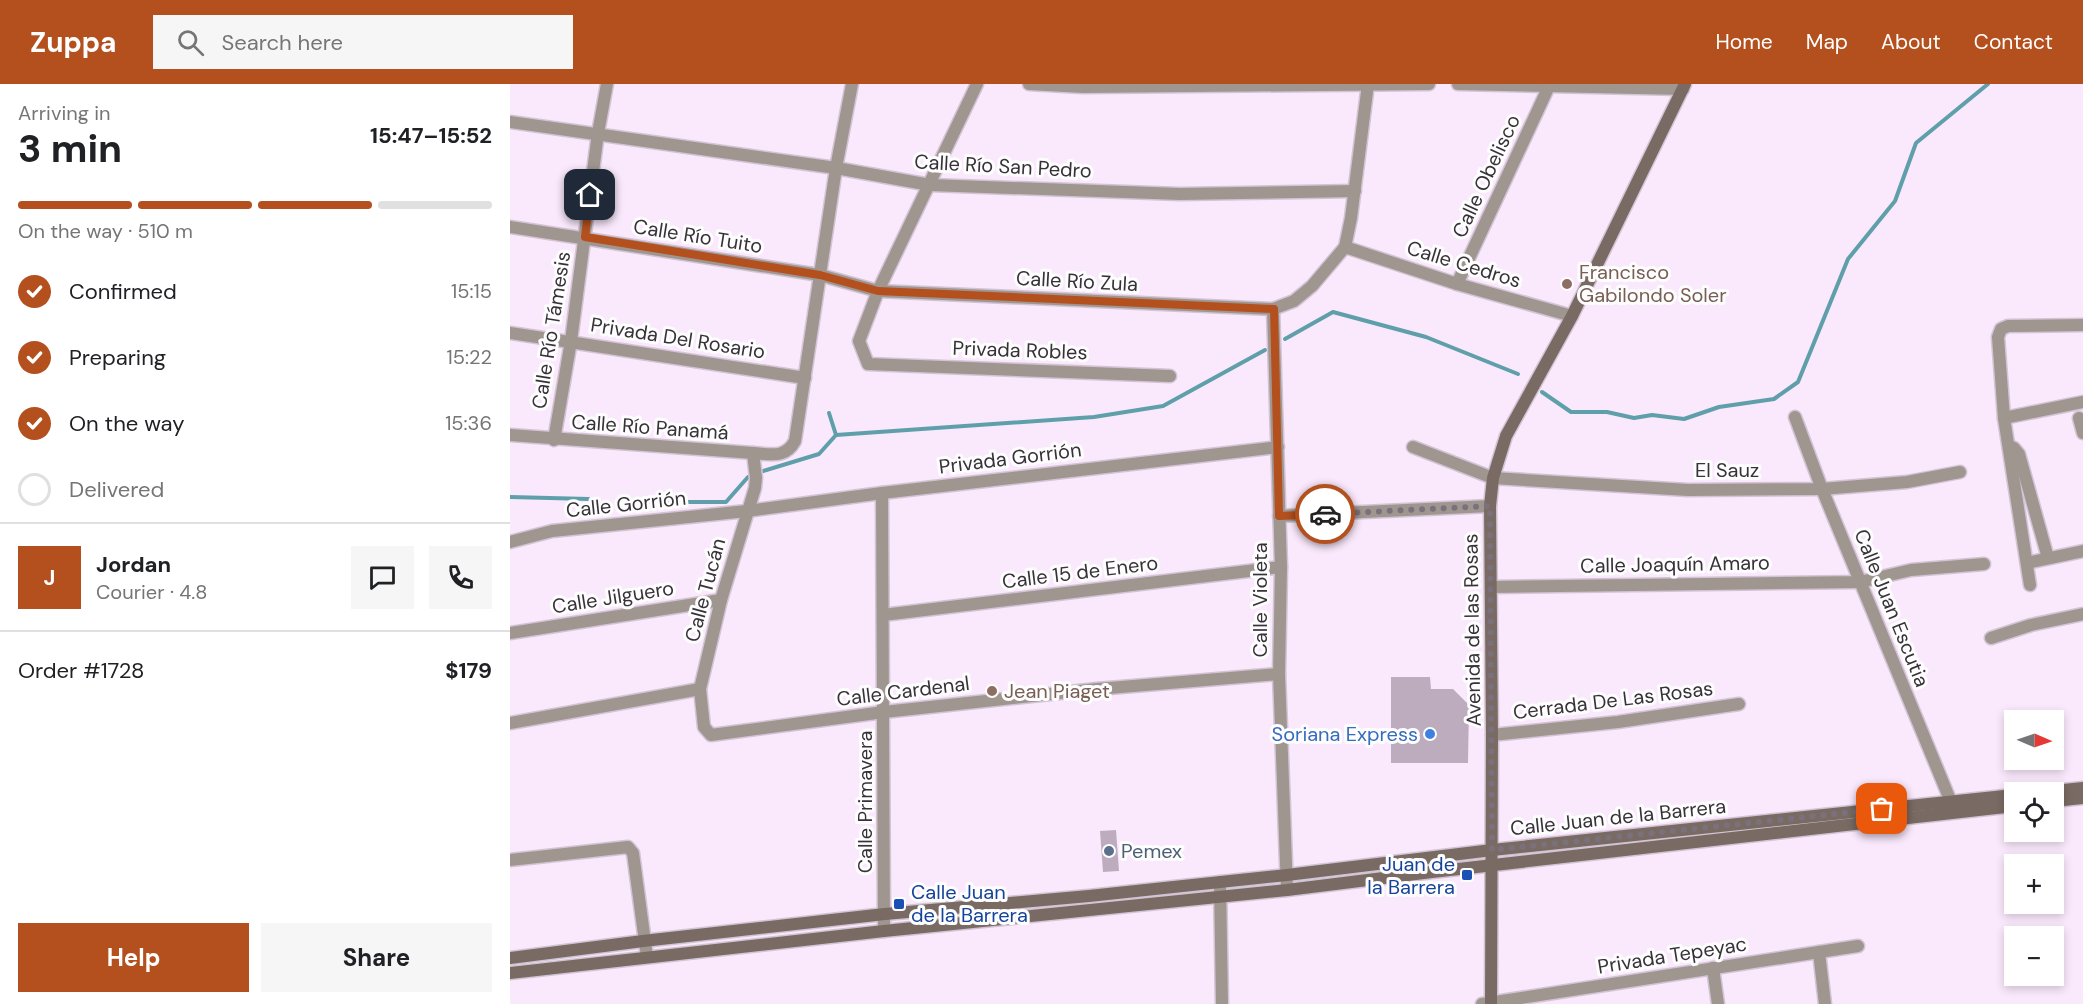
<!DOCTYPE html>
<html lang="en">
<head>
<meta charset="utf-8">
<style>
	:root { --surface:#fff; --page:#f6f6f6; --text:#202124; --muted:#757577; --line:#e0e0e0; --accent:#b44f1e }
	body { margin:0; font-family:"DM Sans",sans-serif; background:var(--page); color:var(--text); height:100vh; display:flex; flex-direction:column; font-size:22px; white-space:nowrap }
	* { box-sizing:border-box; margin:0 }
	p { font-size:20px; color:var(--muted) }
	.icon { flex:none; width:33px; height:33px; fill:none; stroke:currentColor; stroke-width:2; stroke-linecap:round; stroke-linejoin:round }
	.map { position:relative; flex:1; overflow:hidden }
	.sheet { display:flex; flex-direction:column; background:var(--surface); width:510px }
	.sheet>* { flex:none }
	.needle { width:39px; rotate:92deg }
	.fabs { position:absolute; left:1494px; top:626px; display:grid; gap:12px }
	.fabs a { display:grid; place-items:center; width:60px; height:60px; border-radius:0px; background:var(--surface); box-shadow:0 3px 9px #0003; font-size:30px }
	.pin { position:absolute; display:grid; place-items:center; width:51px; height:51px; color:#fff; margin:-26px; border-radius:12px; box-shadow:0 3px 9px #0006 }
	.courier { position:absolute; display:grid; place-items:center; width:60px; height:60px; margin:-30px; border:4px solid #b44f1e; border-radius:50%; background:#fff; color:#222; box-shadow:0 2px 8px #0007 }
	.overview em { font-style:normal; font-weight:700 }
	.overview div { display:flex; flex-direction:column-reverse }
	.overview { display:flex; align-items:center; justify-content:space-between; height:102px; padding:0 18px }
	h1 { font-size:39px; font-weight:700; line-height:45px }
	.bar { display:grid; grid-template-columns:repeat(4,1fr); gap:9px 6px; align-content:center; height:72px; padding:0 18px }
	.bar i { height:8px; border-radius:4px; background:var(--line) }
	.bar .selected { background:var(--accent) }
	.bar p { grid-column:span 4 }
	.line { display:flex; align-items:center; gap:15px; padding:0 18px; border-top:2px solid var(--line) }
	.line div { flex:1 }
	.round { display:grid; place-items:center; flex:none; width:63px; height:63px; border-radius:0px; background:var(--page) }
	ol { padding:0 18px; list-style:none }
	li { display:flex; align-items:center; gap:18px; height:66px }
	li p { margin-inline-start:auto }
	li .icon { padding:6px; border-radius:50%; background:var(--accent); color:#fff; stroke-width:4 }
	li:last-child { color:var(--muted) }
	li i { width:33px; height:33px; border:3px solid var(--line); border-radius:50% }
	.cta { display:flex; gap:12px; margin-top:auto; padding:12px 18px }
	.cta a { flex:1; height:69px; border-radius:0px; background:var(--accent); color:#fff; font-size:24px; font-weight:700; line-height:69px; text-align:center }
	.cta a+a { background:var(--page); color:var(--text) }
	header { display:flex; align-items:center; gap:36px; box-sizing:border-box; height:84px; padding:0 30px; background:var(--accent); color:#fff }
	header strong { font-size:28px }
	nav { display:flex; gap:33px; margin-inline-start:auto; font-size:21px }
	.search { width:420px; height:54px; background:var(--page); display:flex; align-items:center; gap:15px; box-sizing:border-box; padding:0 21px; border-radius:0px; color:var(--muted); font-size:22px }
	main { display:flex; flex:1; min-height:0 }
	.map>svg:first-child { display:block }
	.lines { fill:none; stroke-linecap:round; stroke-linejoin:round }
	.stream { stroke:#5f9faa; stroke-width:4 }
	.building { fill:#bcacbe }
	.street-casing { stroke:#d3c4d5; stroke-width:15 }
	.secondary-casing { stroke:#d3c4d5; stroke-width:15 }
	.street { stroke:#9f9690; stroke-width:12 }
	.secondary { stroke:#796b63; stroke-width:12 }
	.done { stroke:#7b717d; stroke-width:6; stroke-dasharray:0 10.8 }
	.route { stroke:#b44f1e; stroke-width:8 }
	.education-dot { fill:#8d6e63; stroke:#fdfdfd; stroke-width:2 }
	.shop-dot { fill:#3f7fe0; stroke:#fdfdfd; stroke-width:2 }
	.service-dot { fill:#5c6f8a; stroke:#fdfdfd; stroke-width:2 }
	.transit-dot { fill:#1a4fb4; stroke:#fdfdfd; stroke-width:2 }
	.labels { text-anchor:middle; stroke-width:6; stroke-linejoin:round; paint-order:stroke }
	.street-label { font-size:20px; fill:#373138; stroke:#fdfdfd }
	.education-label { font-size:20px; fill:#785e54; stroke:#fdfdfd; text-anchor:start }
	.shop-label { font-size:20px; fill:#366cbe; stroke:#fdfdfd; text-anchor:end }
	.service-label { font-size:20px; fill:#4e5e75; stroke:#fdfdfd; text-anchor:start }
	.transit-label { font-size:20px; fill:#164399; stroke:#fdfdfd; text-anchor:end }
</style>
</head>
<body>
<header>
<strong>Zuppa</strong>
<div class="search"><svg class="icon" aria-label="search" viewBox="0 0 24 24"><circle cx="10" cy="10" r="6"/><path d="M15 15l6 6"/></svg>Search here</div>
<nav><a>Home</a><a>Map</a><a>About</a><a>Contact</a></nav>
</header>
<main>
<section class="sheet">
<div class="overview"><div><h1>3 min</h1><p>Arriving in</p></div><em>15:47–15:52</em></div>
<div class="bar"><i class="selected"></i><i class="selected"></i><i class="selected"></i><i></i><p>On the way · 510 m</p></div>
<ol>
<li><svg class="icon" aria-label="check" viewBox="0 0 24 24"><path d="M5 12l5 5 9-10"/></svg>Confirmed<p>15:15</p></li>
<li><svg class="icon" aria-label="check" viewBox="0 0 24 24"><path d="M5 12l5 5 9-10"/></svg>Preparing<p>15:22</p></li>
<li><svg class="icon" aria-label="check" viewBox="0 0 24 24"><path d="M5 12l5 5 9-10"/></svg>On the way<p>15:36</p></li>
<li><i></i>Delivered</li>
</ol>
<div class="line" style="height:108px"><b class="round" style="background:var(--accent);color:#fff">J</b><div><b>Jordan</b><p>Courier · 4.8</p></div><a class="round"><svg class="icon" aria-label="chat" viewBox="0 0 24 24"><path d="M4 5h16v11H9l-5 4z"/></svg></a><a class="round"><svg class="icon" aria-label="phone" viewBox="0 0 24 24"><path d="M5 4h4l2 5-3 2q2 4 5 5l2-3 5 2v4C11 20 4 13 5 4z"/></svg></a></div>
<div class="line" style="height:78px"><div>Order #1728</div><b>$179</b></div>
<div class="cta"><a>Help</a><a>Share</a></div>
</section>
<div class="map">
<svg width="1573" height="920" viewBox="0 0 1573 920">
	<rect width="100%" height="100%" fill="#fae9fc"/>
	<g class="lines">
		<g class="stream">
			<polyline points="775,255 823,228 916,253 1008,290"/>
			<polyline points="1032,308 1061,328 1097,328 1124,334 1142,331 1174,335 1209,323 1264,315 1288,298 1338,175 1385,117 1406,59 1478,0"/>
			<polyline points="319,329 326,351"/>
			<polyline points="250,388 309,370 326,351 584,333 653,322 755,266"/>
			<polyline points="0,413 79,415"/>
			<polyline points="138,418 216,418 238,393"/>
		</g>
	</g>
	<g class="building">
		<polygon points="881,593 920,593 921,605 943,605 959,621 958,679 881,679"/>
		<polygon points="606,746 609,787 593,788 590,747"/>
	</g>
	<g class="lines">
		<defs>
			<g id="street">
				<polyline points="467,0 368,207 349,257 358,280 660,292"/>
				<polyline points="519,0 573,3 919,0"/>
				<polyline points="948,0 1173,5"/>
				<polyline points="0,38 326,84 420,101 670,110 845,107"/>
				<polyline points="0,143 310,191 368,207 763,225 784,217 802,202 835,163 841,134 858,0"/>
				<polyline points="835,163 947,200 1062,232"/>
				<polyline points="947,200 1040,0"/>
				<polyline points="763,225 771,483 769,590 777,806"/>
				<polyline points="0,249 295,294"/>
				<polyline points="1285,333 1312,405 1441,718 1443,727"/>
				<polyline points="1494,334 1573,318"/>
				<polyline points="1569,334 1573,349"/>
				<path d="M0,351L243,369C261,370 275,375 285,357L326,84L342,0"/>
				<polyline points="44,356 61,257 88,49 97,0"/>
				<polyline points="1499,362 1504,364 1509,370 1538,474"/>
				<polyline points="903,363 983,394 1178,406 1312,405 1397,398 1450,388"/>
				<polyline points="243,369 246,394 245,404 211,516 190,605 194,643 201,651 374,628 587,605 769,590"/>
				<polyline points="372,409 374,847"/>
				<polyline points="769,432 980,422"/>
				<polyline points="0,458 42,447 237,427 372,409 768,363"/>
				<polyline points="1517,479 1573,467"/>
				<polyline points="1520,501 1494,334 1488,253 1491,245 1498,242 1573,241"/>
				<polyline points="981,503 1350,498 1401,486 1474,480"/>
				<polyline points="373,531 771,483"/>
				<polyline points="0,549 211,516"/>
				<polyline points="1481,554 1521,541 1573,530"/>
				<polyline points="0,639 190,605"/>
				<polyline points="982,651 1108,638 1229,620"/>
				<polyline points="0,776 118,763 123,769 137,873"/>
				<polyline points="710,798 712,920"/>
				<polyline points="1309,868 1315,920"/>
				<polyline points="1203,884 1208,920"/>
				<polyline points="972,920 1348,862"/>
			</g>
			<g id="secondary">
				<polyline points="1534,708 1573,704"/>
				<polyline points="1544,717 1573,714"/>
				<polyline points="0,874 133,857 375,830 579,812 777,791 982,766 1504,711"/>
				<polyline points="0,889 374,847 777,806 922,788 1504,722"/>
				<polyline points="981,920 982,651 980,422 983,394 996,352 1062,232 1175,0"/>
			</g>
		</defs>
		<use href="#street" class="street-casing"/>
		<use href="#secondary" class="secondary-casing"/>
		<use href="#street" class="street"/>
		<use href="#secondary" class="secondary"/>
	</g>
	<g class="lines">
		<polyline class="done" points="815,430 980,422 982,766 1372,725"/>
		<polyline class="route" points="80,111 75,153 310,191 368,207 764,225 769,432 815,430"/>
	</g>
	<g class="education-dot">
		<circle cx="1057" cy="200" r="6"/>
		<circle cx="482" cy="607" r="6"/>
	</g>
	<circle class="shop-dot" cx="920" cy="650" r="6"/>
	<circle class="service-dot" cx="599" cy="767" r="6"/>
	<g class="transit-dot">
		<rect x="951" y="785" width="12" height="12" rx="3"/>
		<rect x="383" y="814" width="12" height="12" rx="3"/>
	</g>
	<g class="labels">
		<g class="street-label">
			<text transform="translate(493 82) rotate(3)" y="7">Calle Río San Pedro</text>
			<text transform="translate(976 92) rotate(-65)" y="7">Calle Obelisco</text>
			<text transform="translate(188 152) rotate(9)" y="7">Calle Río Tuito</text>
			<text transform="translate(954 180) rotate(17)" y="7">Calle Cedros</text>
			<text transform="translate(567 197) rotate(3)" y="7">Calle Río Zula</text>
			<text transform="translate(41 246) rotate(-81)" y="7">Calle Río Támesis</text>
			<text transform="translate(168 254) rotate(9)" y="7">Privada Del Rosario</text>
			<text transform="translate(510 266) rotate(2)" y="7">Privada Robles</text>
			<text transform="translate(140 343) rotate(4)" y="7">Calle Río Panamá</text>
			<text transform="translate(500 374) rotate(-7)" y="7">Privada Gorrión</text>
			<text x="1217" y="393">El Sauz</text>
			<text transform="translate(116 420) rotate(-6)" y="7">Calle Gorrión</text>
			<text transform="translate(1165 480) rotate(-1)" y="7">Calle Joaquín Amaro</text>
			<text transform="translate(570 488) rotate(-7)" y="7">Calle 15 de Enero</text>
			<text transform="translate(195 506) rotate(-75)" y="7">Calle Tucán</text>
			<text transform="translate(103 513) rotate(-9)" y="7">Calle Jilguero</text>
			<text transform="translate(750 516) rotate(-90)" y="7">Calle Violeta</text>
			<text transform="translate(1382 524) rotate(68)" y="7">Calle Juan Escutia</text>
			<text transform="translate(962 546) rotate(-91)" y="7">Avenida de las Rosas</text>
			<text transform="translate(393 607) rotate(-7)" y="7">Calle Cardenal</text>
			<text transform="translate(1103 616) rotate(-7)" y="7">Cerrada De Las Rosas</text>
			<text transform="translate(355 718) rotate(-90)" y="7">Calle Primavera</text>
			<text transform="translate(1108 733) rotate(-6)" y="7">Calle Juan de la Barrera</text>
			<text transform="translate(1162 871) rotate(-9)" y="7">Privada Tepeyac</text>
		</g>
		<g class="education-label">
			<text x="1069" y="195">Francisco<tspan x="1069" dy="23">Gabilondo Soler</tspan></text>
			<text x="494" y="614">Jean Piaget</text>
		</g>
		<g class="shop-label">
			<text x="908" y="657">Soriana Express</text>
		</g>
		<g class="service-label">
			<text x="611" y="774">Pemex</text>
		</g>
		<g class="transit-label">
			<text x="945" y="787">Juan de<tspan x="945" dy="23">la Barrera</tspan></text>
			<text x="401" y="815" text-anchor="start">Calle Juan<tspan x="401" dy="23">de la Barrera</tspan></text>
		</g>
	</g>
</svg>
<div class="fabs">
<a><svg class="needle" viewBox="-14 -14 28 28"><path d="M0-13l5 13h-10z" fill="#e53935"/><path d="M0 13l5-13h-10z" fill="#757577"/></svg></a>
<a><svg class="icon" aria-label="locate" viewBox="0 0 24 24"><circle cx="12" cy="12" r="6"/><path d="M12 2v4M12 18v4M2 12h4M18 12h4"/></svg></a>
<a>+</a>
<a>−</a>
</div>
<div class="pin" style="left:1372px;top:725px;background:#ea580c"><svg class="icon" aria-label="bag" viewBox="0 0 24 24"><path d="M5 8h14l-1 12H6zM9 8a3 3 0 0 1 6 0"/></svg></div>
<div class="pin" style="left:80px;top:111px;background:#1f2937"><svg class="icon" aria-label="home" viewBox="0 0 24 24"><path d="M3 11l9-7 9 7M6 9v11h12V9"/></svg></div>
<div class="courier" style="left:815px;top:430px"><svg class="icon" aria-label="car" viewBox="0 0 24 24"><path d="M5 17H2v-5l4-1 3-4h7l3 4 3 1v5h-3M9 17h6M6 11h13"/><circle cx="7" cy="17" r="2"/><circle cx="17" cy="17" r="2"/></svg></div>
</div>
</main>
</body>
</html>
